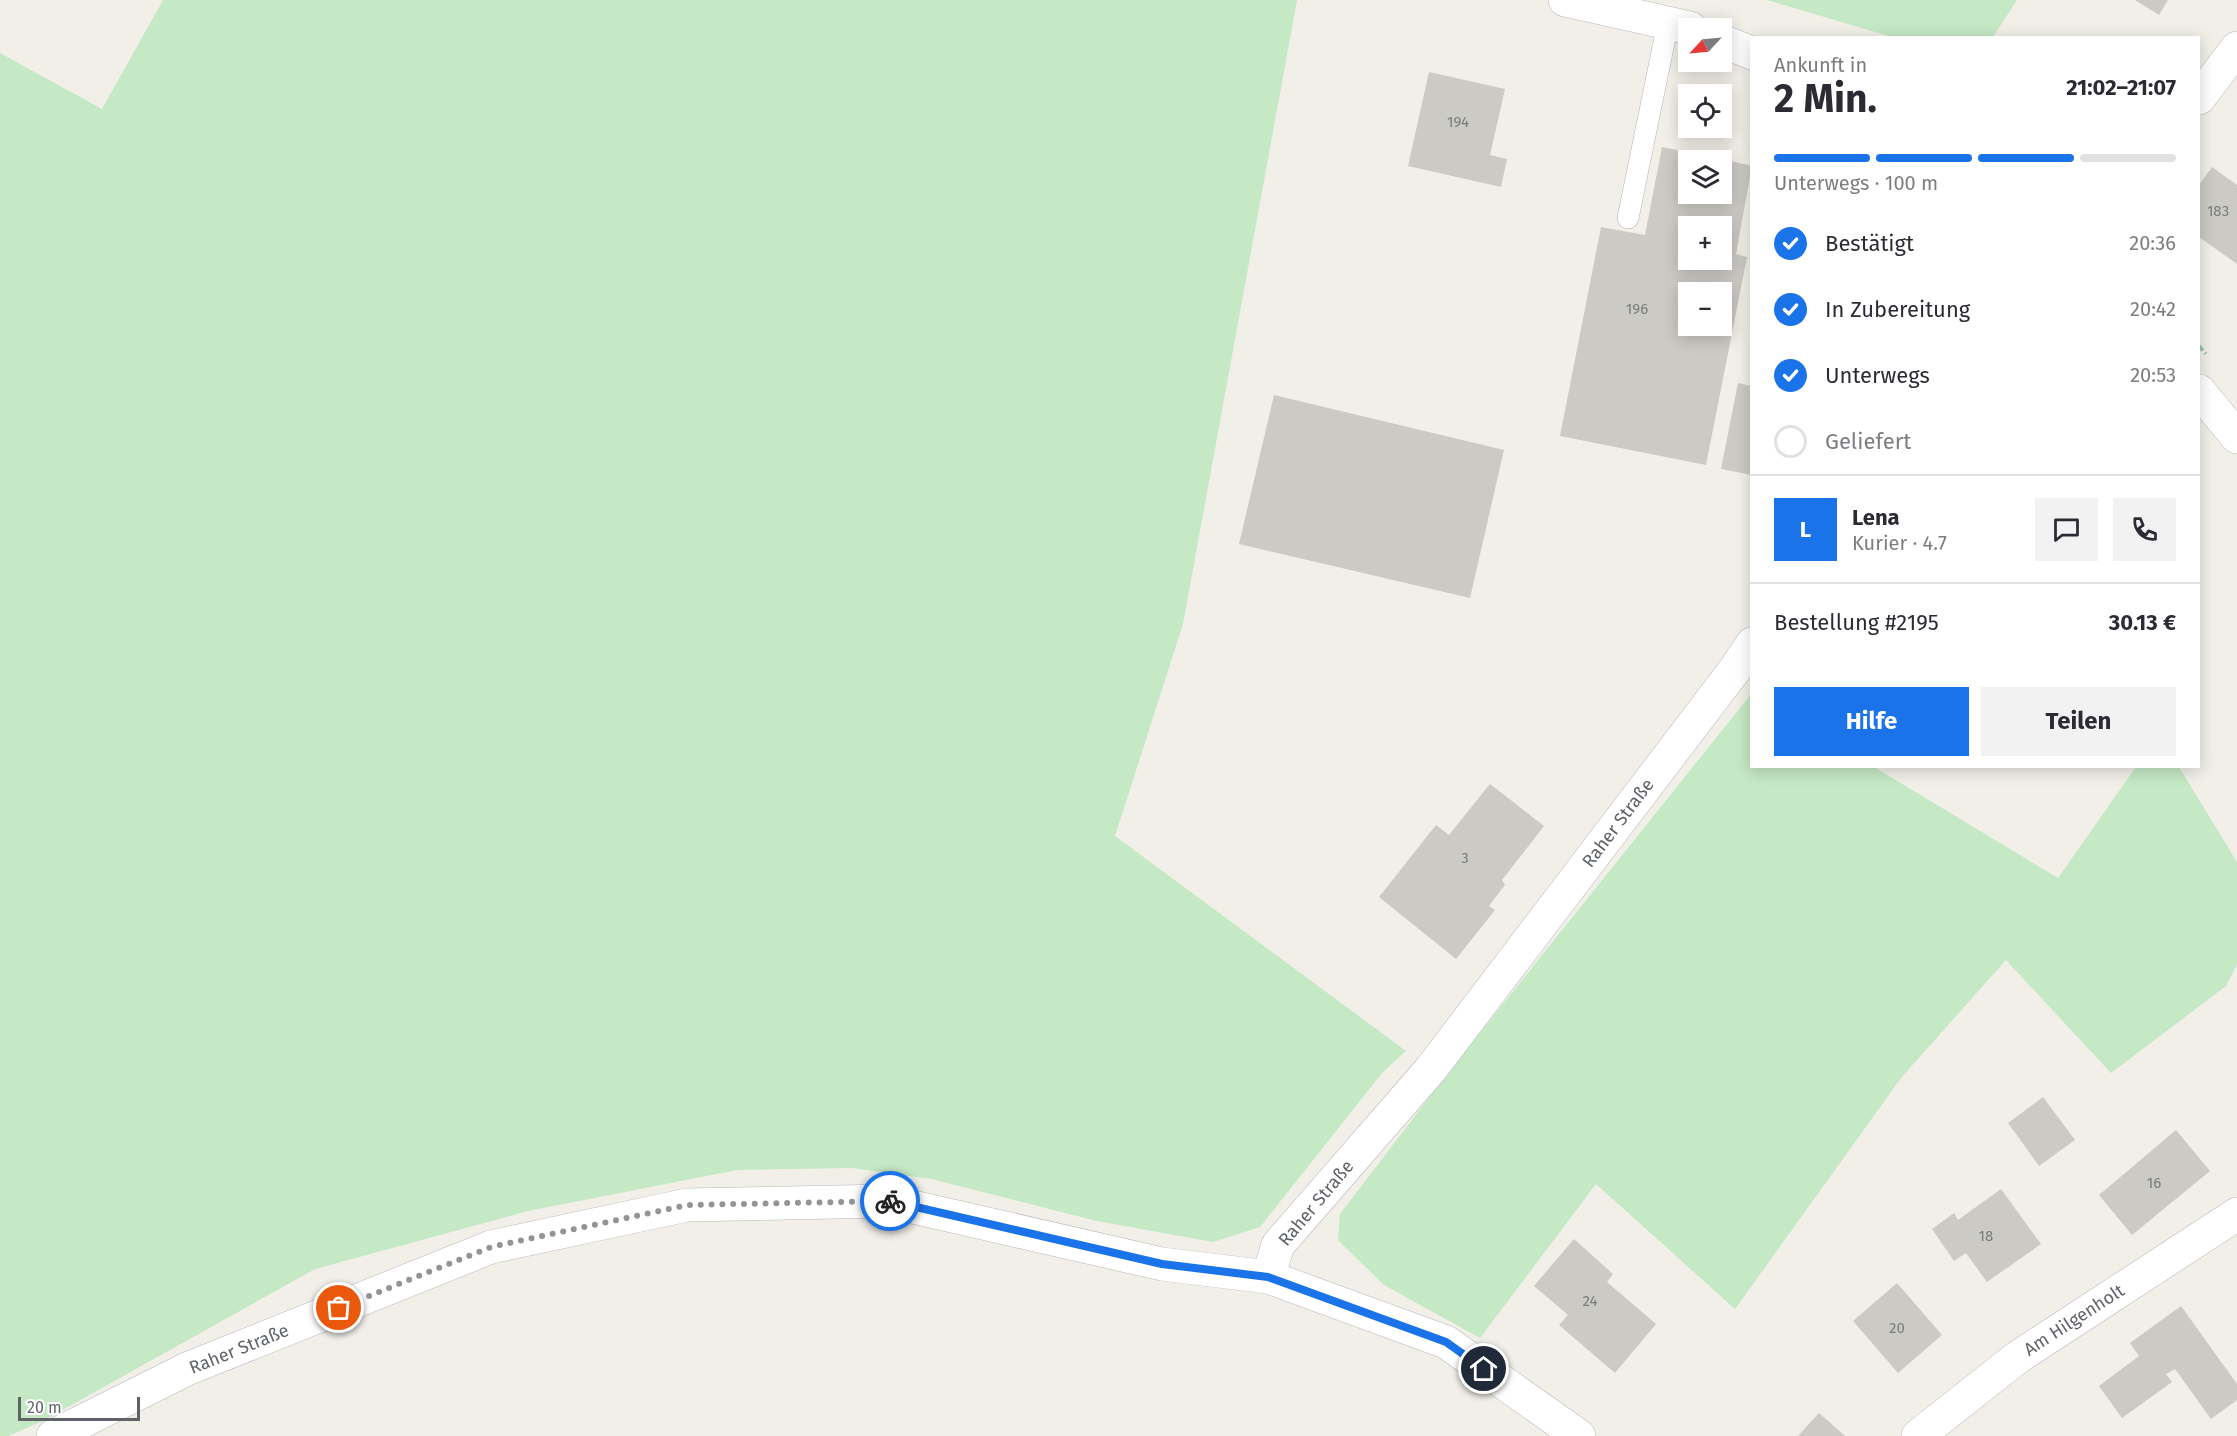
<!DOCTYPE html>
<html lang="de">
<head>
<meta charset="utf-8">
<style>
	:root { --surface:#fff; --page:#f2f2f3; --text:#2b2b33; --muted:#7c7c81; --line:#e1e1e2; --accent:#1a73e8 }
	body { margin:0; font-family:"Fira Sans",sans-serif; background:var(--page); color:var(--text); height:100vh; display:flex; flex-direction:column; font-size:22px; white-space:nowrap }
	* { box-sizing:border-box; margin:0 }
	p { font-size:20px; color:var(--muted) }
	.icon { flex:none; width:33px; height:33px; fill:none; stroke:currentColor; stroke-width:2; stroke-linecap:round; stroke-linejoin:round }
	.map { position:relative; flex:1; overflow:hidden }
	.details { position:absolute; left:1750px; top:36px; width:450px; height:732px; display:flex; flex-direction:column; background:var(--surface); border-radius:0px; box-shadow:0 3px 15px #0003 }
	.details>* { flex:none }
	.needle { width:39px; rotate:244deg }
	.tools { position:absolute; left:1678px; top:18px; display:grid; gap:12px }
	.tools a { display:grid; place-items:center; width:54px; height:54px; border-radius:0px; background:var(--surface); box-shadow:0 3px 15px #0003; font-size:30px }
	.scale { position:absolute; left:18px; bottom:15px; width:122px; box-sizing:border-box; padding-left:6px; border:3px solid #5f6368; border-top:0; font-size:16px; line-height:21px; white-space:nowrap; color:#5f6368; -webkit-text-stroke:4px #fff; paint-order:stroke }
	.pin { position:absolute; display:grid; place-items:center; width:51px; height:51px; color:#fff; margin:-26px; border:3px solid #fff; border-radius:50%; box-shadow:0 2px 6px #0007 }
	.courier { position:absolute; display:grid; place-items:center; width:60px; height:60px; margin:-30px; border:4px solid #1a73e8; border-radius:50%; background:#fff; color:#222; box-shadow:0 2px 8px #0007 }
	.head em { font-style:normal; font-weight:700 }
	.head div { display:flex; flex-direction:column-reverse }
	.head { display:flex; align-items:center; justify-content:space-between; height:102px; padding:0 24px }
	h1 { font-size:39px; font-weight:700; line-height:45px }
	.bar { display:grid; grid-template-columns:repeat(4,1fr); gap:9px 6px; align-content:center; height:72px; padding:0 24px }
	.bar i { height:8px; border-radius:4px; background:var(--line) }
	.bar .on { background:var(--accent) }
	.bar p { grid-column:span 4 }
	.line { display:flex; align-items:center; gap:15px; padding:0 24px; border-top:2px solid var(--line) }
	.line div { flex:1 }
	.round { display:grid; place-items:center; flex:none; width:63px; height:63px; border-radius:0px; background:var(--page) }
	ol { padding:0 24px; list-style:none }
	li { display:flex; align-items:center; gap:18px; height:66px }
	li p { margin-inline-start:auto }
	li .icon { padding:6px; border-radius:50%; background:var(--accent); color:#fff; stroke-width:4 }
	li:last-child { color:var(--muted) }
	li i { width:33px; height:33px; border:3px solid var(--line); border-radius:50% }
	.primary-button { display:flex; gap:12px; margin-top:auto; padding:12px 24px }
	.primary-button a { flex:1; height:69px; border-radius:0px; background:var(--accent); color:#fff; font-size:24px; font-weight:700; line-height:69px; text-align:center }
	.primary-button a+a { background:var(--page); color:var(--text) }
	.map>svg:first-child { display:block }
	.green { fill:#c5e8c5 }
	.building { fill:#cccac5; fill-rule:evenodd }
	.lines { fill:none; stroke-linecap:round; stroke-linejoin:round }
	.lane-casing { stroke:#b5b8bc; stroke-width:22 }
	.street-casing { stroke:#b5b8bc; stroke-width:34 }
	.secondary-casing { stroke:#b6babf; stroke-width:34 }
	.path { stroke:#9cc7a9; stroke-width:4; stroke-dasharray:6 3; stroke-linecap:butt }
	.lane { stroke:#fff; stroke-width:21 }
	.street { stroke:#fff; stroke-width:33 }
	.secondary { stroke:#fff; stroke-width:33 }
	.done { stroke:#929495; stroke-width:6; stroke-dasharray:0 10.8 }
	.route { stroke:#1a73e8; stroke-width:8 }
	.labels { text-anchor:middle; stroke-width:5; stroke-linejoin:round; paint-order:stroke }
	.number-label { font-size:15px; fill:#7a7d7f }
	.street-label { font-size:18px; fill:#5f6368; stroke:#fff }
</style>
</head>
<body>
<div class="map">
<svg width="2237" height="1436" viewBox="0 0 2237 1436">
	<rect width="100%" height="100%" fill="#f1efe8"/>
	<g class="green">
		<polygon points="163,0 1297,0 1183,624 1115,836 1406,1051 1382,1073 1260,1227 1213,1242 1097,1221 931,1179 852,1168 737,1170 528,1211 315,1269 41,1422 8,1436 0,1436 0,53 102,109"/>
		<polygon points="1767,0 2017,0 1993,37 1892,37"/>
		<polygon points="1752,693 1752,766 1874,767 2058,878 2136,767 2179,767 2237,862 2237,964 2226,986 2111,1073 2006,960 1901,1078 1735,1309 1596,1184 1480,1338 1384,1285 1338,1240 1340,1214 1443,1079"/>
	</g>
	<g class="building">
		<polygon points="2135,0 2168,0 2159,15"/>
		<polygon points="1429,72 1505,89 1490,155 1507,159 1501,187 1408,166"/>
		<path d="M1662,147L1722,159L1689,160V194H1722V159L1752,166L1736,254L1747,257L1706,465L1560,436L1601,227L1645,235ZM1689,226H1722V260H1689ZM1689,292H1722V326H1689Z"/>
		<polygon points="2212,167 2237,185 2237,264 2199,237 2199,185"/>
		<polygon points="1738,383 1752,386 1752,475 1721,469"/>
		<polygon points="1274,395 1504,450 1470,598 1239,544"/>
		<polygon points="1490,784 1544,826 1502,880 1505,885 1489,906 1495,910 1456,959 1379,897 1436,825 1449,835"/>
		<polygon points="2043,1097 2075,1140 2039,1166 2008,1123"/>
		<polygon points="2176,1130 2210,1171 2132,1235 2099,1195"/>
		<polygon points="2001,1189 2041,1244 1987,1282 1966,1253 1954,1261 1932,1229 1954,1213 1958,1220"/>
		<polygon points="1574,1239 1613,1274 1607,1282 1656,1324 1615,1373 1559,1325 1568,1315 1534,1286"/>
		<polygon points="1897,1283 1942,1335 1898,1373 1853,1321"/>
		<polygon points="2181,1306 2237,1384 2237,1400 2211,1419 2175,1369 2166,1374 2172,1382 2122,1418 2099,1386 2139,1356 2130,1343"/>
		<polygon points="1819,1413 1845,1436 1798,1436"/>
	</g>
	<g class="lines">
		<defs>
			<polyline id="lane" points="1628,218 1668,23"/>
			<g id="street">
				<polyline points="2199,98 2237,48"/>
				<polyline points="1268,1277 1446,1342 1579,1436"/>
				<polyline points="53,1436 187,1369 491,1247 687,1205 887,1201 1162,1264 1268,1277 1278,1245 1431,1069 1736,668 1752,644"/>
				<polyline points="1918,1436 2018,1357 2237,1214"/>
			</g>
			<g id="secondary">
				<polyline points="1565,0 1690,28"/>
				<polyline points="1722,41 1752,53"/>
				<polyline points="2199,391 2237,437"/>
			</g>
		</defs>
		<use href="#lane" class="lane-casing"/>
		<use href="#street" class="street-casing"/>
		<use href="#secondary" class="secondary-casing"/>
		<polyline class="path" points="2199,346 2206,354"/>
		<use href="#lane" class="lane"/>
		<use href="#street" class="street"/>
		<use href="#secondary" class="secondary"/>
	</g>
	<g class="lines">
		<polyline class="done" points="339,1308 491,1247 687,1205 890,1201"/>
		<polyline class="route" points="890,1201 1162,1264 1268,1277 1446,1342 1484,1369"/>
	</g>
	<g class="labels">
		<g class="number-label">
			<text x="1458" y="127">194</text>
			<text x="2218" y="216">183</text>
			<text x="1637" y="314">196</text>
			<text x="1465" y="863">3</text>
			<text x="2154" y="1188">16</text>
			<text x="1986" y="1241">18</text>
			<text x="1590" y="1306">24</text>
			<text x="1897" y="1333">20</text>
		</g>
		<g class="street-label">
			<text transform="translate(1618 823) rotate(-53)" y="6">Raher Straße</text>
			<text transform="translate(1316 1203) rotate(-50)" y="6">Raher Straße</text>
			<text transform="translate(2074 1320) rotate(-33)" y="6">Am Hilgenholt</text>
			<text transform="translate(239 1349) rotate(-22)" y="6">Raher Straße</text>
		</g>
	</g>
</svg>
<div class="tools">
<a><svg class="needle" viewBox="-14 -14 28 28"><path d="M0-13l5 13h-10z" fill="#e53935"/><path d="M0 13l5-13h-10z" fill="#7c7c81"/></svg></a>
<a><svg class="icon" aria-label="locate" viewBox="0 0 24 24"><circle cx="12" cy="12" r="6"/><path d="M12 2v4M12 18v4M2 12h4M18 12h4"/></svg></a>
<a><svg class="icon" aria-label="layers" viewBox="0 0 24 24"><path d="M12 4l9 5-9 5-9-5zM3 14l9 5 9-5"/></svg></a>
<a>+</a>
<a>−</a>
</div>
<div class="scale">20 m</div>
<div class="pin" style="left:339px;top:1308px;background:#ea580c"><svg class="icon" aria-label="bag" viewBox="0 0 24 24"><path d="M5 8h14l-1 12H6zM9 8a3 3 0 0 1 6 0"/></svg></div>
<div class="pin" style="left:1484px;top:1369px;background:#1f2937"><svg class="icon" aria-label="home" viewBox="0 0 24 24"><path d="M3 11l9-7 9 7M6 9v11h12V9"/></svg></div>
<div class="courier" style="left:890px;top:1201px"><svg class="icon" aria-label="bike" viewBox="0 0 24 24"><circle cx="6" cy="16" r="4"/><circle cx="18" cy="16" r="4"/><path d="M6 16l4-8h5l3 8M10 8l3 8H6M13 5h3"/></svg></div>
<section class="details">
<div class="head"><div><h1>2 Min.</h1><p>Ankunft in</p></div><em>21:02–21:07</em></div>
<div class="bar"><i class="on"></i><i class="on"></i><i class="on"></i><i></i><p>Unterwegs · 100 m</p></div>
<ol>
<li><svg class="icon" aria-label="check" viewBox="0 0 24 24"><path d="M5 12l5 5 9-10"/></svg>Bestätigt<p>20:36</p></li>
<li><svg class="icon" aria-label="check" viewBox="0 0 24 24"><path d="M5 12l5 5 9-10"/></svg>In Zubereitung<p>20:42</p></li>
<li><svg class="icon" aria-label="check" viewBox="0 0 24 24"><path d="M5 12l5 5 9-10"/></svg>Unterwegs<p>20:53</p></li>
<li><i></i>Geliefert</li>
</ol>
<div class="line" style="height:108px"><b class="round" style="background:var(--accent);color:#fff">L</b><div><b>Lena</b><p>Kurier · 4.7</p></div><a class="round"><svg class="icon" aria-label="chat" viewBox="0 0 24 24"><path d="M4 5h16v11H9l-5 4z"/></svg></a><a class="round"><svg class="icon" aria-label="phone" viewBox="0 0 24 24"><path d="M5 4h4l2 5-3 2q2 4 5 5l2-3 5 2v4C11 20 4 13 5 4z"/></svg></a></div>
<div class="line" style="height:78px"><div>Bestellung #2195</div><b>30.13 €</b></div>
<div class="primary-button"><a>Hilfe</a><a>Teilen</a></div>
</section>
</div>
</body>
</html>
